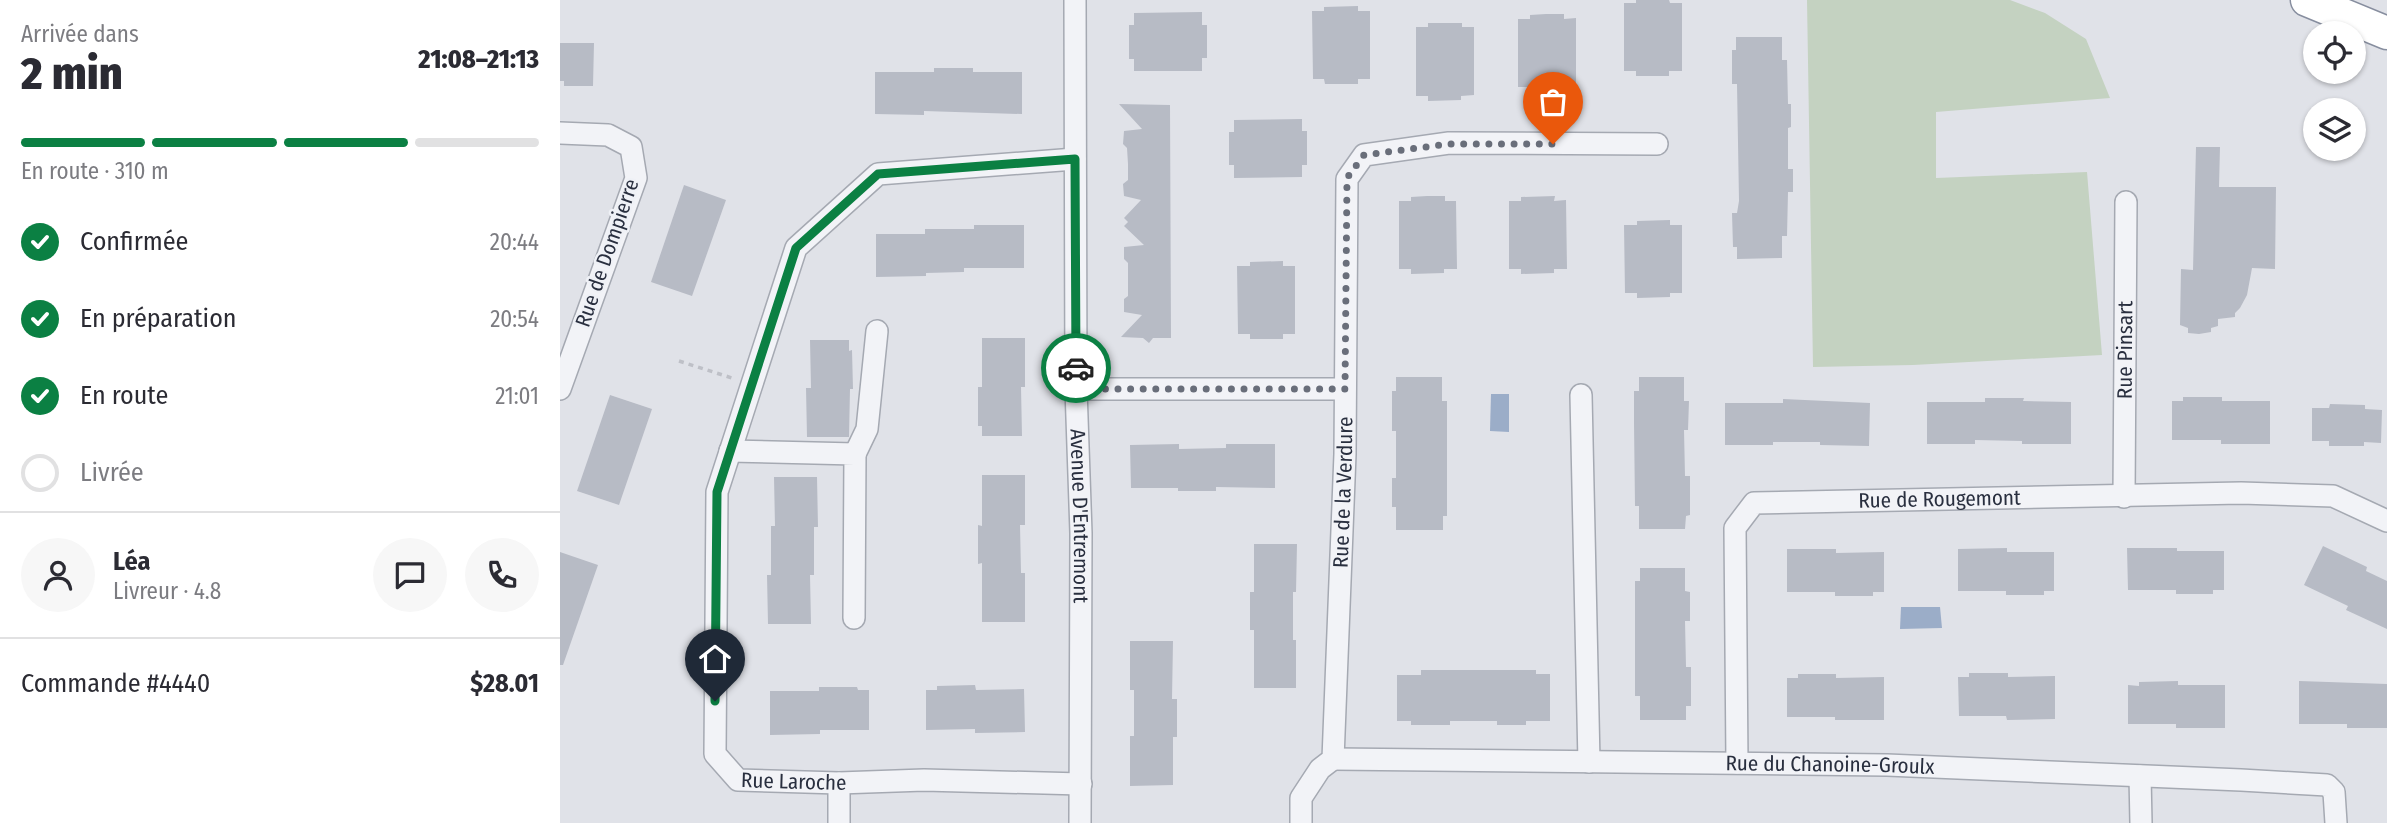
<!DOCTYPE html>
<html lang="fr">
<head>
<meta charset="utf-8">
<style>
	:root { --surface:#fff; --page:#f7f7f7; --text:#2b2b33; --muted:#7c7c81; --line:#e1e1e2; --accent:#0b8043 }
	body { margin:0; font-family:"Fira Sans Condensed",sans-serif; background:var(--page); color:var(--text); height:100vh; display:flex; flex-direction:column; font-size:26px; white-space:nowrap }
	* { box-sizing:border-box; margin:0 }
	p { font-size:23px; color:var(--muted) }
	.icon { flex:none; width:38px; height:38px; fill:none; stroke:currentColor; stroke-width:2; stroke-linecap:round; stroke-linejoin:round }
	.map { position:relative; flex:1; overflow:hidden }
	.panel { display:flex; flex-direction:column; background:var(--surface); width:560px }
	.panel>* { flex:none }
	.controls { position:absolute; left:1743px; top:21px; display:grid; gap:14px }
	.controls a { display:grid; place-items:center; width:63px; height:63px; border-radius:50%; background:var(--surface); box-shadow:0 2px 5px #0004; font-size:35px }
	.pin { position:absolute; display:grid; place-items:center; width:60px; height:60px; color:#fff; margin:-72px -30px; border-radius:50% 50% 50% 0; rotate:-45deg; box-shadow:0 0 7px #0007 }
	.pin .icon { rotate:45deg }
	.courier { position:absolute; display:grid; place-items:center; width:70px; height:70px; margin:-35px; border:5px solid #0b8043; border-radius:50%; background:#fff; color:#222; box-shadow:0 2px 9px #0007 }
	.head em { font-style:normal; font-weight:800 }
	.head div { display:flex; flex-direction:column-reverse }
	.head { display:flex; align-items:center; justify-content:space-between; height:119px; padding:0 21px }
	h1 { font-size:46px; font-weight:800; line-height:52px }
	.bar { display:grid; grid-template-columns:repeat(4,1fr); gap:10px 7px; align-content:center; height:84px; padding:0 21px }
	.bar i { height:9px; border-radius:5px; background:var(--line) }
	.bar .active { background:var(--accent) }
	.bar p { grid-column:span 4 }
	.line { display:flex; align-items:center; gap:18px; padding:0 21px; border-top:2px solid var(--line) }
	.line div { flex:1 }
	.round { display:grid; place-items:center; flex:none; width:74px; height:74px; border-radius:37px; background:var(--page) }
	ol { padding:0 21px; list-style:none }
	li { display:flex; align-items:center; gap:21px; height:77px }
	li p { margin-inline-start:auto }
	li .icon { padding:7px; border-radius:50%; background:var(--accent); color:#fff; stroke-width:4 }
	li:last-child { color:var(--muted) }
	li i { width:38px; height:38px; border:4px solid var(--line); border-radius:50% }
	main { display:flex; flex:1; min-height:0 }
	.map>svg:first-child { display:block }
	.green { fill:#c4d2c1 }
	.water { fill:#9badc8 }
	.building { fill:#b7bbc5 }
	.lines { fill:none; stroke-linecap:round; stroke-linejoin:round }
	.minor-casing { stroke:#a5a9b2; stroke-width:24 }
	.highway-casing { stroke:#878e9f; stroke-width:35 }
	.path { stroke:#bec0c7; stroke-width:3.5; stroke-dasharray:5 5; stroke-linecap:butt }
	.minor { stroke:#f2f3f7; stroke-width:21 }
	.highway { stroke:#fff; stroke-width:32 }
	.done { stroke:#696e7a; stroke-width:7; stroke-dasharray:0 12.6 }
	.route { stroke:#0b8043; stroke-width:9 }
	.labels { text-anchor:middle; stroke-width:5; stroke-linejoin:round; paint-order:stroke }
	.street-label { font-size:21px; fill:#292f3f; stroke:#eff1f6 }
</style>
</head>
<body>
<main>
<section class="panel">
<div class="head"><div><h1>2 min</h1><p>Arrivée dans</p></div><em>21:08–21:13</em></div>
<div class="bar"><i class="active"></i><i class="active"></i><i class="active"></i><i></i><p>En route · 310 m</p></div>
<ol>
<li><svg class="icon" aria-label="check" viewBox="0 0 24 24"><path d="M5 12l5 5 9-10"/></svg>Confirmée<p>20:44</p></li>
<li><svg class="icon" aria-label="check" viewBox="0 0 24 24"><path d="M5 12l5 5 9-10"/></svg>En préparation<p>20:54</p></li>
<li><svg class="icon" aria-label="check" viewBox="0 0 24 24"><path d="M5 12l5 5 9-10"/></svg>En route<p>21:01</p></li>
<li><i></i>Livrée</li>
</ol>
<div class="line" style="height:126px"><a class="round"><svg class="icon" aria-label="person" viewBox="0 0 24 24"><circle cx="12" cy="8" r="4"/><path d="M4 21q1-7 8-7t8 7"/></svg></a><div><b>Léa</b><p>Livreur · 4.8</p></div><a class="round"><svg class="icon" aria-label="chat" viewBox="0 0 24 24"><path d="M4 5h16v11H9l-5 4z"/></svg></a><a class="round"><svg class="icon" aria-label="phone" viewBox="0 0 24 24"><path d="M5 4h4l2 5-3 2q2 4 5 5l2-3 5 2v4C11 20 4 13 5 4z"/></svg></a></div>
<div class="line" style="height:91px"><div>Commande #4440</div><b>$28.01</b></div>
</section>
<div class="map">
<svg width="1827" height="823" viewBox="0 0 1827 823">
	<rect width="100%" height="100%" fill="#e0e2e8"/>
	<polygon class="green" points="1247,0 1450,0 1485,13 1526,39 1550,98 1376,112 1376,178 1527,172 1542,355 1353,365 1253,367"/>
	<g class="water">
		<polygon points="931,394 949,394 949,432 930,431"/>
		<polygon points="1341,607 1380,607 1382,628 1340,629"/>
	</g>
	<g class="building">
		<polygon points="1076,0 1109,0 1110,3 1122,3 1122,71 1109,71 1109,76 1076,76 1076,71 1064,71 1064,3 1076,3"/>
		<polygon points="798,6 798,11 810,11 810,79 798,79 798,84 765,84 764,79 753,79 752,11 764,11 764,7"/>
		<polygon points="642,12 642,25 647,25 647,58 642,58 642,71 574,71 574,59 569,59 569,25 574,25 574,13"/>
		<polygon points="986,14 1004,14 1004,19 1016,18 1016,87 1004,87 1004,91 970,92 970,87 958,87 958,19 970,19 970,15"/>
		<polygon points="868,23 902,23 902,27 914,27 914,95 901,96 901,100 868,101 868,96 856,96 856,27 868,27"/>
		<polygon points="1176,37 1222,37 1222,60 1227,60 1228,104 1231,104 1231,127 1228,128 1228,169 1233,169 1233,192 1228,192 1227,236 1222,236 1222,258 1177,259 1177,247 1173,247 1172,213 1177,213 1179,201 1177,84 1172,84 1172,50 1176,50"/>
		<polygon points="0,43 34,43 33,86 4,86 4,81 0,81"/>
		<polygon points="374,68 413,68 413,72 462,72 462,114 364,111 364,115 315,114 315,72 374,72"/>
		<polygon points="559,104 610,105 611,338 593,338 589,343 583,338 561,337 582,315 564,312 564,299 568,296 568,263 564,259 564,247 584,245 564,226 568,222 564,218 581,200 564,196 563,184 568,180 568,164 567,148 563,144 564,131 582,129"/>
		<polygon points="742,119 742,131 747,131 747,165 742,165 742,177 674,178 674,165 669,165 669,132 674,132 674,120"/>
		<polygon points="1636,147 1660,147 1659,187 1716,187 1715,269 1692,268 1687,295 1680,308 1675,313 1675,317 1658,319 1658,326 1651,328 1651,332 1639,334 1628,333 1628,328 1620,325 1621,269 1633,270"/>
		<polygon points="124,185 166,200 132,296 91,282"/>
		<polygon points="867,196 885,196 885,201 896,201 897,269 884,269 884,273 851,274 851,269 839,269 839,201 851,201 851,197"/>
		<polygon points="995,196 994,201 1006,200 1007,269 994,269 994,273 961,274 961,269 949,269 949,201 961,201 961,197"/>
		<polygon points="1110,220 1110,225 1122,225 1122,293 1110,293 1110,297 1077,298 1077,293 1065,293 1064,225 1077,225 1077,221"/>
		<polygon points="414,225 464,225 464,268 404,268 404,272 366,273 366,276 316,277 316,234 365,234 365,229 414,229"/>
		<polygon points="723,261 723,266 735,266 735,334 723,334 723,339 690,339 690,334 678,334 677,266 690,266 690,262"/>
		<polygon points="422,338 465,338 465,387 461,387 462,436 422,436 422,426 418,426 418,387 422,387"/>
		<polygon points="250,340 289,340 289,351 292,350 293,389 290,389 289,437 247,437 246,388 251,388"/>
		<polygon points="836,377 882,377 882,401 887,401 887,516 883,516 883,530 836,530 836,507 832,507 832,478 836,478 836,431 832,431 832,391 836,391"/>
		<polygon points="1079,377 1124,377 1124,401 1129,401 1128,430 1124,430 1125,476 1130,476 1130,515 1126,516 1125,529 1079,529 1079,506 1075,506 1074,423 1074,391 1079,391"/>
		<polygon points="50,395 92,409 59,505 17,491"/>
		<polygon points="1623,397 1662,397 1662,401 1710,401 1710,444 1661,444 1661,440 1612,440 1612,401 1623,401"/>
		<polygon points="1425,398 1464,398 1463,401 1511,402 1511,444 1462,444 1462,441 1415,440 1415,444 1367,444 1367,402 1425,402"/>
		<polygon points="1223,399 1310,403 1309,446 1260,445 1260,442 1213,442 1213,445 1165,445 1165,403 1223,403"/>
		<polygon points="1770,404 1805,405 1805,409 1822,410 1821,443 1804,442 1804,446 1769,446 1769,441 1752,441 1752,408 1769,408"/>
		<polygon points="619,444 619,449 666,448 666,444 715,444 715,488 656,487 656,491 618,491 618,488 571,488 570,445"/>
		<polygon points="422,475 465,475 465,525 460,525 461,573 465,573 465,622 422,622 422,563 418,564 418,525 422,526"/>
		<polygon points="214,477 257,477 258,527 254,527 254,575 250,575 251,624 208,624 207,575 211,575 211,526 215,526"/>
		<polygon points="694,544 737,544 736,592 733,592 733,640 736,640 736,688 694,688 694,630 690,630 690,592 694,592"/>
		<polygon points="1763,546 1807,567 1806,571 1827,581 1827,629 1786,610 1788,606 1744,585"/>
		<polygon points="1447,548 1447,552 1494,552 1494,591 1484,591 1484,595 1446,595 1446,591 1398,591 1398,549"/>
		<polygon points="1567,548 1617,548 1617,551 1664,551 1664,590 1653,590 1653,594 1616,594 1616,590 1568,590"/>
		<polygon points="1227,549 1276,549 1276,553 1324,552 1324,592 1313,592 1313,596 1275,596 1275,592 1227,592"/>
		<polygon points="0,552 38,565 3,665 0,665"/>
		<polygon points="1080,568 1125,568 1125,591 1130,592 1130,621 1125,621 1126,667 1131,667 1131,706 1126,706 1126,720 1080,720 1080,696 1075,696 1075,581 1080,581"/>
		<polygon points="570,641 613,641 612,699 617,699 617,737 613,737 613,785 570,786 570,736 574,736 574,690 570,690"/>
		<polygon points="861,670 976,670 976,674 990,674 990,721 966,721 966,725 937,725 937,721 890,721 890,725 851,725 851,721 837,721 837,675 861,675"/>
		<polygon points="1409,673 1448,673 1448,677 1495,676 1495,719 1447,720 1446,716 1399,716 1398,677 1409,677"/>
		<polygon points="1238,674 1276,674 1276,678 1324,677 1324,720 1275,720 1275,717 1227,717 1227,678 1238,678"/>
		<polygon points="1618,681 1618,685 1665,685 1665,728 1616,728 1616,724 1568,724 1568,685 1579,686 1579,682"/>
		<polygon points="1739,681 1827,684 1827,728 1787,728 1787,724 1739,724"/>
		<polygon points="415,685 416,690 464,689 465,732 415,733 415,729 366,730 366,690 377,690 377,686"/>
		<polygon points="259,687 297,687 298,690 309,690 309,730 260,730 260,734 210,735 210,691 259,691"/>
	</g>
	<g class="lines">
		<defs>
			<g id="minor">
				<path id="s1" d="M515,0L516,389L521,533L520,823"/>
				<polyline points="0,133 48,135 71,147 76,178 0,389"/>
				<path id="s2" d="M515,159L318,174L236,248L157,492L155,754L178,780L279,783L364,780L521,784"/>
				<polyline points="516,389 785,389"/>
				<polyline points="1021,395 1029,762"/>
				<polyline points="170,451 295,454 294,618"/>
				<polyline points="295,454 307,429 317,331"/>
				<path id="s3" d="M1564,497L1566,202"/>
				<path id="s4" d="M773,759L1327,765L1681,780L1767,785L1774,792L1776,823"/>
				<path id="s5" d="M1177,763L1175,528L1194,503L1681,493L1773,496L1827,521"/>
				<polyline points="1580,776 1581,823"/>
				<polyline points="279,823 279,783"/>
				<path id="s6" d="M741,823V798L760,769L773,759L785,454L787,179L804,155L889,143L1097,144"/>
			</g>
			<polyline id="highway" points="1747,0 1827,33"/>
		</defs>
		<use href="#minor" class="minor-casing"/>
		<use href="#highway" class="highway-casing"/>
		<polyline class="path" points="119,361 172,378"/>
		<use href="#minor" class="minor"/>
		<use href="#highway" class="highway"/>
	</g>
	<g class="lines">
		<polyline class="done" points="516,368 516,389 785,389 787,178 804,155 889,144 993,144"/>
		<polyline class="route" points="155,701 157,492 236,248 318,174 515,159 516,368"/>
	</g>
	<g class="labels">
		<g class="street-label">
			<text transform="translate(47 253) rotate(-71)" y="7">Rue de Dompierre</text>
			<text dy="7" stroke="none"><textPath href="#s3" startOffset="147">Rue Pinsart</textPath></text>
			<text dy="7" stroke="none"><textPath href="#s6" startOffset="343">Rue de la Verdure</textPath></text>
			<text dy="7" stroke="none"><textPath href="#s5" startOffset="452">Rue de Rougemont</textPath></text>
			<text dy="7" stroke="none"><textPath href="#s1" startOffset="516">Avenue D'Entremont</textPath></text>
			<text dy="7" stroke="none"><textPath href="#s4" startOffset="497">Rue du Chanoine-Groulx</textPath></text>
			<text dy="7" stroke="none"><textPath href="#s2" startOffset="917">Rue Laroche</textPath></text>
		</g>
	</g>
</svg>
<div class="controls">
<a><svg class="icon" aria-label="locate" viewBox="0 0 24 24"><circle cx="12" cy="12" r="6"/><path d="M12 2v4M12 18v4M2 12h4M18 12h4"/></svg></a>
<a><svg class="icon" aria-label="layers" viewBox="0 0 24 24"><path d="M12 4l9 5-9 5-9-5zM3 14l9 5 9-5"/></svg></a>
</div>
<div class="pin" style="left:993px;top:144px;background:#ea580c"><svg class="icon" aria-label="bag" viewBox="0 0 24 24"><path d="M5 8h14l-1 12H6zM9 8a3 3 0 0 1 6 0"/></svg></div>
<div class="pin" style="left:155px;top:701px;background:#1f2937"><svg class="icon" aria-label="home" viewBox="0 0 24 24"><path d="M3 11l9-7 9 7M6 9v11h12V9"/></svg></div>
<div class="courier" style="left:516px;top:368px"><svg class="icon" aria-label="car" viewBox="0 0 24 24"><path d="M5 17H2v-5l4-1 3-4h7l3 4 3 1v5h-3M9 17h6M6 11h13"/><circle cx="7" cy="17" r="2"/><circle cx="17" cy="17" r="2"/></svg></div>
</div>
</main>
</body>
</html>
